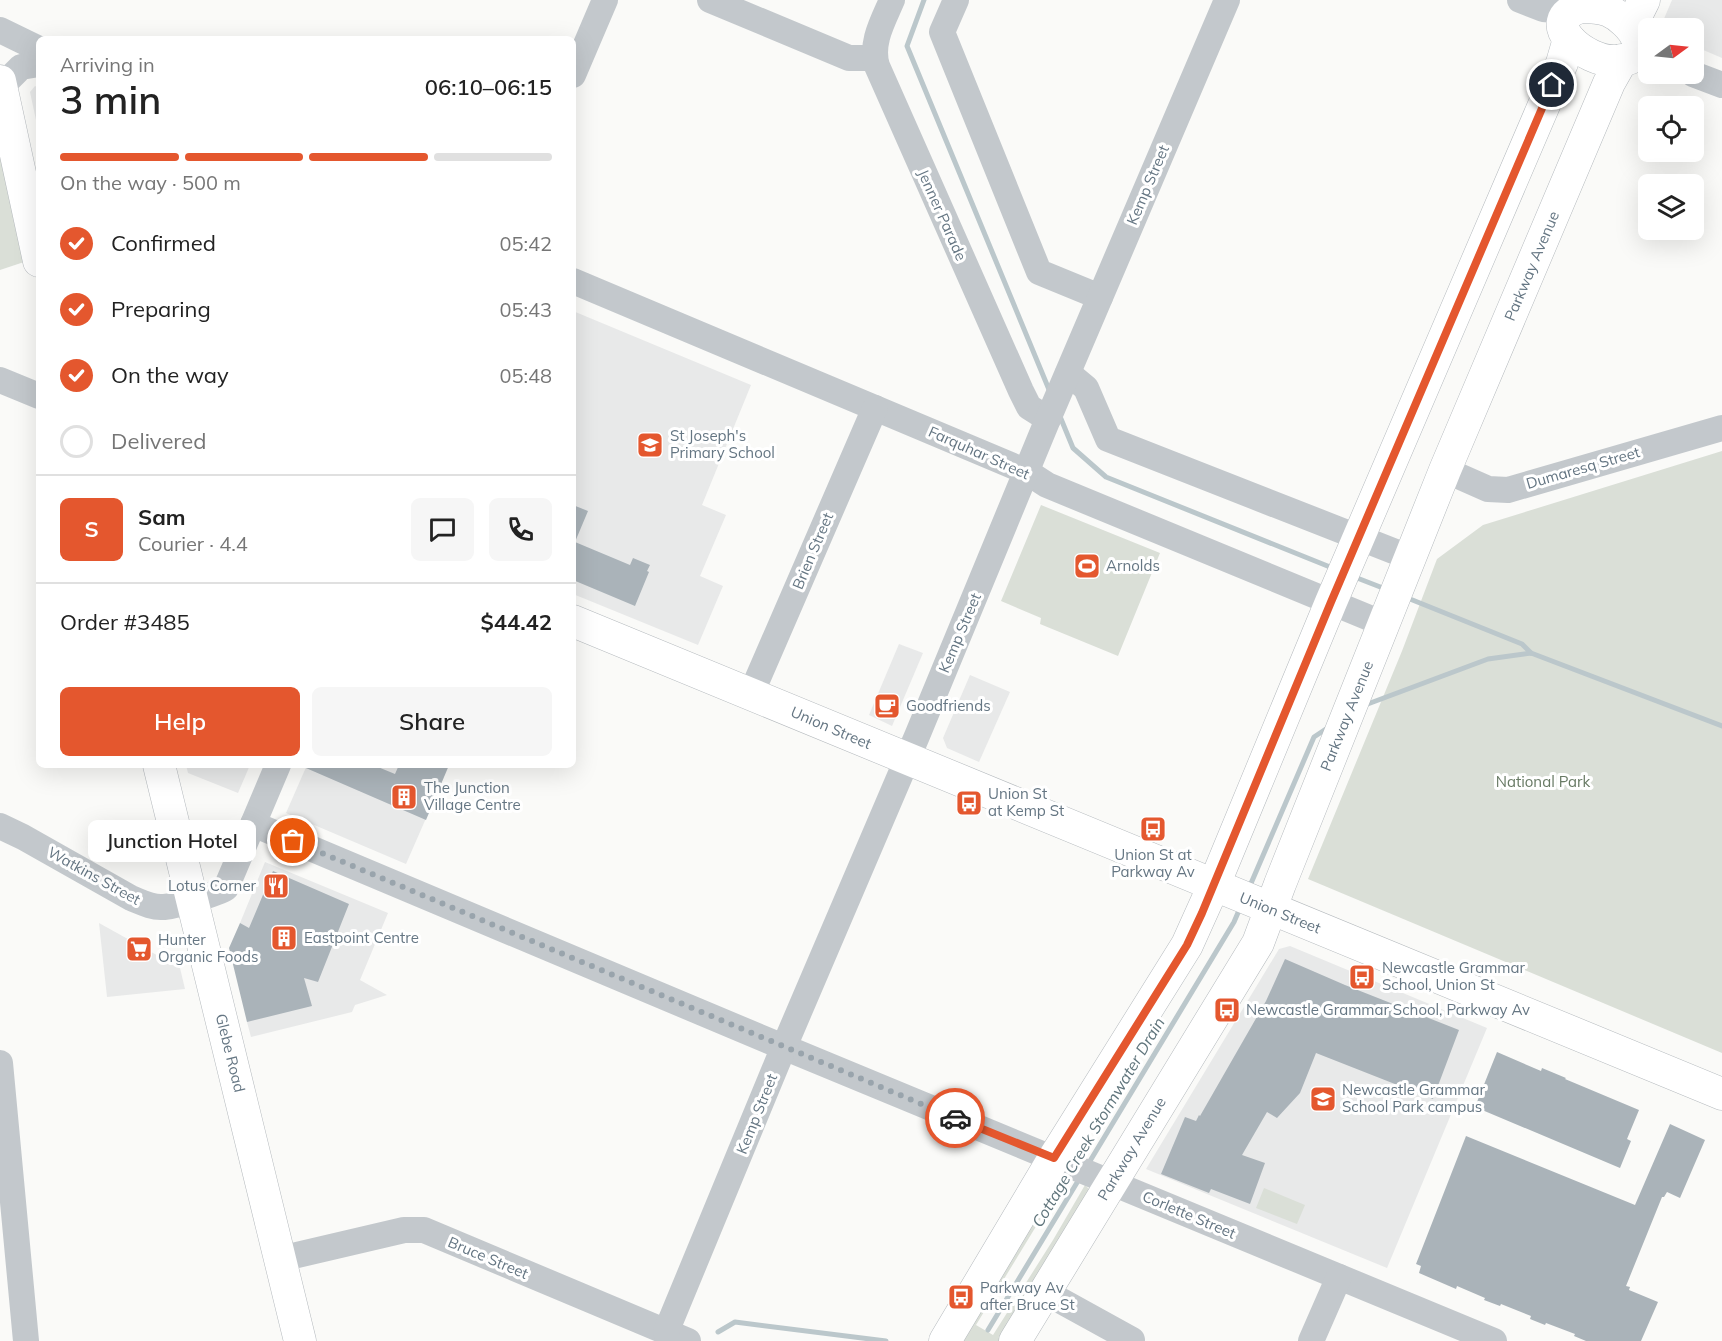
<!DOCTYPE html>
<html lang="en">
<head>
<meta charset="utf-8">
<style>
	:root { --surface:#fff; --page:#f6f6f6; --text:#222; --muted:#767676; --line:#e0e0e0; --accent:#e4572e }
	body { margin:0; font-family:Mulish,sans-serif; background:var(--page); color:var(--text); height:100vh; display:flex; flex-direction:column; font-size:22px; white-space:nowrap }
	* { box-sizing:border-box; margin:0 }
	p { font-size:20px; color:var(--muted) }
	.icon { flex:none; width:33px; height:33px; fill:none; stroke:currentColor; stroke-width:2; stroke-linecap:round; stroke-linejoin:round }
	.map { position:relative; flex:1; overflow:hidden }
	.drawer { position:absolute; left:36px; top:36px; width:540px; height:732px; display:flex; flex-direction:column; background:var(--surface); border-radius:9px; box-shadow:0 6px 24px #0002 }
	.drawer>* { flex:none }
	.needle { width:39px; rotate:75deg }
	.controls { position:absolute; left:1638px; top:18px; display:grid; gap:12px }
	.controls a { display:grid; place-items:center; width:66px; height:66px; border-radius:9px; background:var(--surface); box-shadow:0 6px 24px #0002; font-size:30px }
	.pin { position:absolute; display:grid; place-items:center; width:51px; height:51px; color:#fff; margin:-26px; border:3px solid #fff; border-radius:50%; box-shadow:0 2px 6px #0007 }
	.courier { position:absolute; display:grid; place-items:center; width:60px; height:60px; margin:-30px; border:4px solid #e4572e; border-radius:50%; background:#fff; color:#222; box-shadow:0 2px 8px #0007 }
	.bubble { position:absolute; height:42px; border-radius:9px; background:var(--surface); box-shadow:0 6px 24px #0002; font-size:20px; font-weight:600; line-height:42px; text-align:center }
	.overview em { font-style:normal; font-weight:600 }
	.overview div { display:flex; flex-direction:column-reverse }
	.overview { display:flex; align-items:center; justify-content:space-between; height:102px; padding:0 24px }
	h1 { font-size:39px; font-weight:600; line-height:45px }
	.bar { display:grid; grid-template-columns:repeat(4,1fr); gap:9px 6px; align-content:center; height:72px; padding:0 24px }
	.bar i { height:8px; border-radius:4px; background:var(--line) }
	.bar .selected { background:var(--accent) }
	.bar p { grid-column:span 4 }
	.line { display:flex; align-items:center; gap:15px; padding:0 24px; border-top:2px solid var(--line) }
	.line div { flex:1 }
	.round { display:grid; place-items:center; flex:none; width:63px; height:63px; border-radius:9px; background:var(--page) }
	ol { padding:0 24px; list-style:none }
	li { display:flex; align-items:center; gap:18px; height:66px }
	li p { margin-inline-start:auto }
	li .icon { padding:6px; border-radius:50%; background:var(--accent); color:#fff; stroke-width:4 }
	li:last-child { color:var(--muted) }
	li i { width:33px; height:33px; border:3px solid var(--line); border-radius:50% }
	.action { display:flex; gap:12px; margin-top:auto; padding:12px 24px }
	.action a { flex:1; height:69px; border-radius:9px; background:var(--accent); color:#fff; font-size:24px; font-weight:600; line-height:69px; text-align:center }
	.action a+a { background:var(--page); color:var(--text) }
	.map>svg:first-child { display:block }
	.built { fill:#e8e9e9 }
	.green { fill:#dadfd7 }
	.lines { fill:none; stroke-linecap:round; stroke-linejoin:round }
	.stream { stroke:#bbc7cb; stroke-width:5 }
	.building { fill:#aab3b9 }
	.major-casing { stroke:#b5babe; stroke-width:33 }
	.minor { stroke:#c3c8cc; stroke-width:26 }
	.major { stroke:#fff; stroke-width:32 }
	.done { stroke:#99a4ac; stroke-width:6; stroke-dasharray:0 10.8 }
	.route { stroke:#e4572e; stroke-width:8 }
	.labels { text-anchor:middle; stroke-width:6; stroke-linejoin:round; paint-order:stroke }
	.street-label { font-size:15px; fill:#657683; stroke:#fff }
	.poi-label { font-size:15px; fill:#657683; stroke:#fff; text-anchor:start }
	.park-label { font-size:15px; fill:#687a64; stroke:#fff }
	.water-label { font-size:16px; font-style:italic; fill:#60757c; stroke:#fff }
</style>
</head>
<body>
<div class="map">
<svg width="1722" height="1341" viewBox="0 0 1722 1341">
	<rect width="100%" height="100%" fill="#fafaf8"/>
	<g class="built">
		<polygon points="1672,0 1722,0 1722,58 1694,46 1694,28 1660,28"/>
		<polygon points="35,86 39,88 39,134 30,92"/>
		<polygon points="573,311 751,385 702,505 726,515 700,576 723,586 698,645 573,594"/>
		<polygon points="899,644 923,653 892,726 869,715"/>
		<polygon points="970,675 1010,692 979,762 947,748 943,738"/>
		<polygon points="186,765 250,765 238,793 188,773"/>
		<polygon points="307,765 448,765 448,768 406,864 286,813"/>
		<polygon points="265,862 388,913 360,980 387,995 355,1005 352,1012 251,1037 247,1022 240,923"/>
		<polygon points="99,923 180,968 185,989 107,997"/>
		<polygon points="1290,946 1487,1028 1387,1268 1146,1169 1279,949"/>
	</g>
	<g class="green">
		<polygon points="0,152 24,262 0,270"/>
		<polygon points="1722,451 1722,1053 1308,879 1402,651 1437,559 1483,525"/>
		<polygon points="1041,505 1160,553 1118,656 1040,624 1041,618 1001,601"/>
		<polygon points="1056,1175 1066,1176 1065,1178 1068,1179 1060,1187 976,1325 993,1335 1053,1240 1085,1185 1089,1189 1090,1196 1005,1341 956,1341"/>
		<polygon points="1264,1188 1305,1205 1297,1224 1256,1208"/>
	</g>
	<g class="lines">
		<g class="stream">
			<polyline points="924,0 907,46 1050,392"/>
			<polyline points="1059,414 1073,448 1106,477 1335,569"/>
			<polyline points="1352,576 1388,590"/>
			<polyline points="1405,597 1522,644 1531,653"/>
			<polyline points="1365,705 1488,659 1531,653 1722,726"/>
			<polyline points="1249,888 1314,737 1329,727"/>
			<polyline points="1087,1166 1234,922 1240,908"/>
			<polyline points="988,1330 1081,1176"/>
			<polyline points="718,1332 735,1322 886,1341"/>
		</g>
	</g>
	<g class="building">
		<polygon points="573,505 588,511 575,542 630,565 633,558 650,565 647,571 649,572 635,606 573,580"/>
		<polygon points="299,765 373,765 395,774 399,765 449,765 426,820"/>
		<polygon points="273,871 349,904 318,982 304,978 312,1006 247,1022 229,948 240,923 249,928"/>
		<polygon points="1285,959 1345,985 1459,1030 1433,1099 1316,1053 1300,1093 1277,1118 1267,1112 1242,1155 1265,1163 1250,1204 1211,1189 1209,1193 1161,1174 1185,1117 1196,1121 1199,1115 1200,1116 1266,1001"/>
		<polygon points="1497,1052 1541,1071 1542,1068 1566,1078 1565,1079 1639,1110 1627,1139 1631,1141 1620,1168 1475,1107"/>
		<polygon points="1670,1124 1705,1140 1680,1198 1667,1192 1664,1197 1662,1197 1626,1286 1630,1287 1629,1290 1658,1302 1641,1341 1586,1341 1574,1336 1575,1334 1546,1323 1545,1325 1530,1319 1531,1316 1501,1304 1500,1306 1484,1300 1485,1298 1457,1286 1456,1289 1419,1273 1421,1266 1416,1264 1466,1136 1635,1205"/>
	</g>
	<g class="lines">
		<defs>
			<g id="major">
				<path d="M1581,7C1591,7 1600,7 1609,11C1632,21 1659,59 1616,61C1586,63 1535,21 1581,7Z"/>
				<polyline points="1631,26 1644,0"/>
				<polyline points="0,81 39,261"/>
				<polyline points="573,621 1722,1094"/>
				<polyline points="159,765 300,1341"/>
				<polyline points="945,1341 1054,1158 1187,945 1214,885 1331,602 1562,63 1569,39"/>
				<polyline points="1015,1341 1258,943 1280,884 1445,470 1609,83 1622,60"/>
			</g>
		</defs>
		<use href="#major" class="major-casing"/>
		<g class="minor">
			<polyline points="710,0 849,58 874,58"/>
			<path d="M892,0C883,21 870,43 877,66L1021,391L1029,407L1048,419"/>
			<polyline points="956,0 942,32 1039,272 1100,297"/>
			<polyline points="1520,0 1543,9 1555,10 1569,13"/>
			<polyline points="0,30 37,48 39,51"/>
			<polyline points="1693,74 1722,85"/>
			<polyline points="573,75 605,0"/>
			<polyline points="1,87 21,67 39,64"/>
			<polyline points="573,281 1027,472 1047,485 1384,624"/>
			<polyline points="1068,373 1086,388 1108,439 1411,558"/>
			<polyline points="0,380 39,396"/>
			<polyline points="1445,470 1488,489 1508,490 1722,428"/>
			<polyline points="751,694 875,408"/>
			<polyline points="253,824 769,1041 1494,1341"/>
			<path d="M0,826L23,837L131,898C141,902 152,908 163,907C173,907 217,894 226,888L278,765"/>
			<polyline points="0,1063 26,1341"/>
			<polyline points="280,1259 404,1230 424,1230 688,1341"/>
			<polyline points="1045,1292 1132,1340"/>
			<polyline points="666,1332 778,1061 917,736 1048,419 1227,0"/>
			<polyline points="1311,1341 1339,1277"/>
		</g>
		<use href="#major" class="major"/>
	</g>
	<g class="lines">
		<polyline class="done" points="293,841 955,1118"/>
		<polyline class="route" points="955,1118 1054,1158 1187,945 1202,913 1331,602 1552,85"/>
	</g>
	<defs>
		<symbol id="school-square" viewBox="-11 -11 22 22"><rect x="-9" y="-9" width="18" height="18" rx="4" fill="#e4572e" stroke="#fff"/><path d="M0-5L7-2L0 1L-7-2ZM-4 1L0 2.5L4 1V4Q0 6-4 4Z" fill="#fff"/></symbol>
		<symbol id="stadium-square" viewBox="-11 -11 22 22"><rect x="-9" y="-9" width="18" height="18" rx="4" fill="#e4572e" stroke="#fff"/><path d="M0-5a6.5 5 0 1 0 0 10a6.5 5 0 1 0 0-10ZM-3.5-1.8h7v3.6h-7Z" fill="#fff"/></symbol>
		<symbol id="cafe-square" viewBox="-11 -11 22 22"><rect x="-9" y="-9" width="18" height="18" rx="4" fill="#e4572e" stroke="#fff"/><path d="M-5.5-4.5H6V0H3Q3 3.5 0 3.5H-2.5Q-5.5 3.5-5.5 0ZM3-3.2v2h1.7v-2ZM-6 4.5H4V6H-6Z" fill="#fff"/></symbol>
		<symbol id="building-square" viewBox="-11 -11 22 22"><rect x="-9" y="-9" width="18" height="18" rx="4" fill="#e4572e" stroke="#fff"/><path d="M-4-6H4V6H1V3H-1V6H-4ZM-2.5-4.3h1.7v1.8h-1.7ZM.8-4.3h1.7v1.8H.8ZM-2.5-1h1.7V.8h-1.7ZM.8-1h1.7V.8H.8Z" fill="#fff"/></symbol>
		<symbol id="bus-square" viewBox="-11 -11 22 22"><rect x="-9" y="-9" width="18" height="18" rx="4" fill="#e4572e" stroke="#fff"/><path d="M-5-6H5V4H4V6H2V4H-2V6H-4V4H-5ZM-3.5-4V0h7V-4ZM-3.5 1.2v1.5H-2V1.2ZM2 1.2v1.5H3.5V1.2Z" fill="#fff"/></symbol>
		<symbol id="restaurant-square" viewBox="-11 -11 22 22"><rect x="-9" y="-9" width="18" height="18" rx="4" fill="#e4572e" stroke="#fff"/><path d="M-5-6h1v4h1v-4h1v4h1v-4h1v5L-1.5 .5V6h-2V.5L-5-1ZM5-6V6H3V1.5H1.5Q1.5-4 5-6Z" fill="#fff"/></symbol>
		<symbol id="supermarket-square" viewBox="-11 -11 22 22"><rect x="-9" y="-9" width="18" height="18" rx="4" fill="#e4572e" stroke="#fff"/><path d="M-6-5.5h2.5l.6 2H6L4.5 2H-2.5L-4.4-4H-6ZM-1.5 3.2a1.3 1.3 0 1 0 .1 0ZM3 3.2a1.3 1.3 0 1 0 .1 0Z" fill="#fff"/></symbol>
	</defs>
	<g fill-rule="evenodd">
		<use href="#school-square" x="635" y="430" width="30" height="30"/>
		<use href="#stadium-square" x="1072" y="551" width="30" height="30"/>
		<use href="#cafe-square" x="872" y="691" width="30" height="30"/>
		<use href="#building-square" x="389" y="782" width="30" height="30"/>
		<use href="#bus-square" x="954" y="788" width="30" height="30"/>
		<use href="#bus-square" x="1138" y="814" width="30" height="30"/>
		<use href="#restaurant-square" x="261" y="871" width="30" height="30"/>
		<use href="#building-square" x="269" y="923" width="30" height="30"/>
		<use href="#supermarket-square" x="124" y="934" width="30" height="30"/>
		<use href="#bus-square" x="1347" y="962" width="30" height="30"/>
		<use href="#bus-square" x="1212" y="995" width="30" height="30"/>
		<use href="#school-square" x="1308" y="1084" width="30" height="30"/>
		<use href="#bus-square" x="946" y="1282" width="30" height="30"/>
	</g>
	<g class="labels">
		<g class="street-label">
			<text transform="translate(1148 185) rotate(-67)" y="5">Kemp Street</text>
			<text transform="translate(942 215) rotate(66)" y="5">Jenner Parade</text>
			<text transform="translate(1532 266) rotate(-67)" y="5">Parkway Avenue</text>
			<text transform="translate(979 453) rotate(24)" y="5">Farquhar Street</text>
			<text transform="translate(1583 468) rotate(-16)" y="5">Dumaresq Street</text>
			<text transform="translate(813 551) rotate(-67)" y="5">Brien Street</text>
			<text transform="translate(960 633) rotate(-67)" y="5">Kemp Street</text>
			<text transform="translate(1347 716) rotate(-68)" y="5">Parkway Avenue</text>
			<text transform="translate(831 728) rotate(23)" y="5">Union Street</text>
			<text transform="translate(94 876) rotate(29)" y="5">Watkins Street</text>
			<text transform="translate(1280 913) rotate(22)" y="5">Union Street</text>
			<text transform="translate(230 1053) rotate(76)" y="5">Glebe Road</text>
			<text transform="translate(757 1114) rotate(-68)" y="5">Kemp Street</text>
			<text transform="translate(1132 1149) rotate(-59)" y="5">Parkway Avenue</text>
			<text transform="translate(1189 1215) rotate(23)" y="5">Corlette Street</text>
			<text transform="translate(488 1258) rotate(23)" y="5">Bruce Street</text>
		</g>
		<g class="poi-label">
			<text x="670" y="441">St Joseph's<tspan x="670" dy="17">Primary School</tspan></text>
			<text x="1106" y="571">Arnolds</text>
			<text x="906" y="711">Goodfriends</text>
			<text x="424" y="793">The Junction<tspan x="424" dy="17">Village Centre</tspan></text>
			<text x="988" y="799">Union St<tspan x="988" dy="17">at Kemp St</tspan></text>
			<text x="1153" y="860" text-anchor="middle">Union St at<tspan x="1153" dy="17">Parkway Av</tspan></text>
			<text x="256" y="891" text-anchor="end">Lotus Corner</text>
			<text x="304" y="943">Eastpoint Centre</text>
			<text x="158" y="945">Hunter<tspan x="158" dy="17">Organic Foods</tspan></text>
			<text x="1382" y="973">Newcastle Grammar<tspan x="1382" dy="17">School, Union St</tspan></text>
			<text x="1246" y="1015">Newcastle Grammar School, Parkway Av</text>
			<text x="1342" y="1095">Newcastle Grammar<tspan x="1342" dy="17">School Park campus</tspan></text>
			<text x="980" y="1293">Parkway Av<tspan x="980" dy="17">after Bruce St</tspan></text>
		</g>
		<g class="park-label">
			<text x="1543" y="787">National Park</text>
		</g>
		<g class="water-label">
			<text transform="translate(1098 1122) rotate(-59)" y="6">Cottage Creek Stormwater Drain</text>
		</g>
	</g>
</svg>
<div class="controls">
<a><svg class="needle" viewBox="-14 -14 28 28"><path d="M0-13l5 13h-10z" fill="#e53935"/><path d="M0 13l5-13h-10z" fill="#767676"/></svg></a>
<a><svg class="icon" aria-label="locate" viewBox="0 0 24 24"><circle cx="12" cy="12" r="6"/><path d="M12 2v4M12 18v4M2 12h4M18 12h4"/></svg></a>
<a><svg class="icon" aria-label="layers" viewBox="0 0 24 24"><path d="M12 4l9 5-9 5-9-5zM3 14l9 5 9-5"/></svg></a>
</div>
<div class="pin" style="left:293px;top:841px;background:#ea580c"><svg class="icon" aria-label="bag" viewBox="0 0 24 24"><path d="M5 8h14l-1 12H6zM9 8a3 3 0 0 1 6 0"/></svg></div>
<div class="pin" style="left:1552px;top:85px;background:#1f2937"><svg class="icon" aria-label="home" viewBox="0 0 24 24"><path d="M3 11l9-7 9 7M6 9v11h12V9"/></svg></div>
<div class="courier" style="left:955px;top:1118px"><svg class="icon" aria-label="car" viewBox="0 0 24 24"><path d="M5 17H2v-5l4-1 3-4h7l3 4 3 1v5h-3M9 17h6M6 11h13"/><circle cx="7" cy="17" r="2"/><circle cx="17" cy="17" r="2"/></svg></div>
<div class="bubble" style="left:88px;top:820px;width:168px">Junction Hotel</div>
<section class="drawer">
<div class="overview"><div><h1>3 min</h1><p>Arriving in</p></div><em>06:10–06:15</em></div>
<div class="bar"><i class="selected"></i><i class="selected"></i><i class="selected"></i><i></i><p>On the way · 500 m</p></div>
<ol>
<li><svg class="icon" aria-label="check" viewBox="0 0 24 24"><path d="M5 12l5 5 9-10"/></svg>Confirmed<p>05:42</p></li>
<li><svg class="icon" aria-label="check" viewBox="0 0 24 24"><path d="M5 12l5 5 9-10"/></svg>Preparing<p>05:43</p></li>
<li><svg class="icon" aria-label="check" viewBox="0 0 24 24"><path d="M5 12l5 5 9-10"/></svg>On the way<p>05:48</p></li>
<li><i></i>Delivered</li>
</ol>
<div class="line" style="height:108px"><b class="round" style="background:var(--accent);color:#fff">S</b><div><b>Sam</b><p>Courier · 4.4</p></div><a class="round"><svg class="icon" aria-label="chat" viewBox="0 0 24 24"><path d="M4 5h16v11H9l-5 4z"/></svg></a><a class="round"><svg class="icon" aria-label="phone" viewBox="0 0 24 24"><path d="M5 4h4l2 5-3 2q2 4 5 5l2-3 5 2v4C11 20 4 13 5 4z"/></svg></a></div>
<div class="line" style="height:78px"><div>Order #3485</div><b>$44.42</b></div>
<div class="action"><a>Help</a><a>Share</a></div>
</section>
</div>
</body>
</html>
